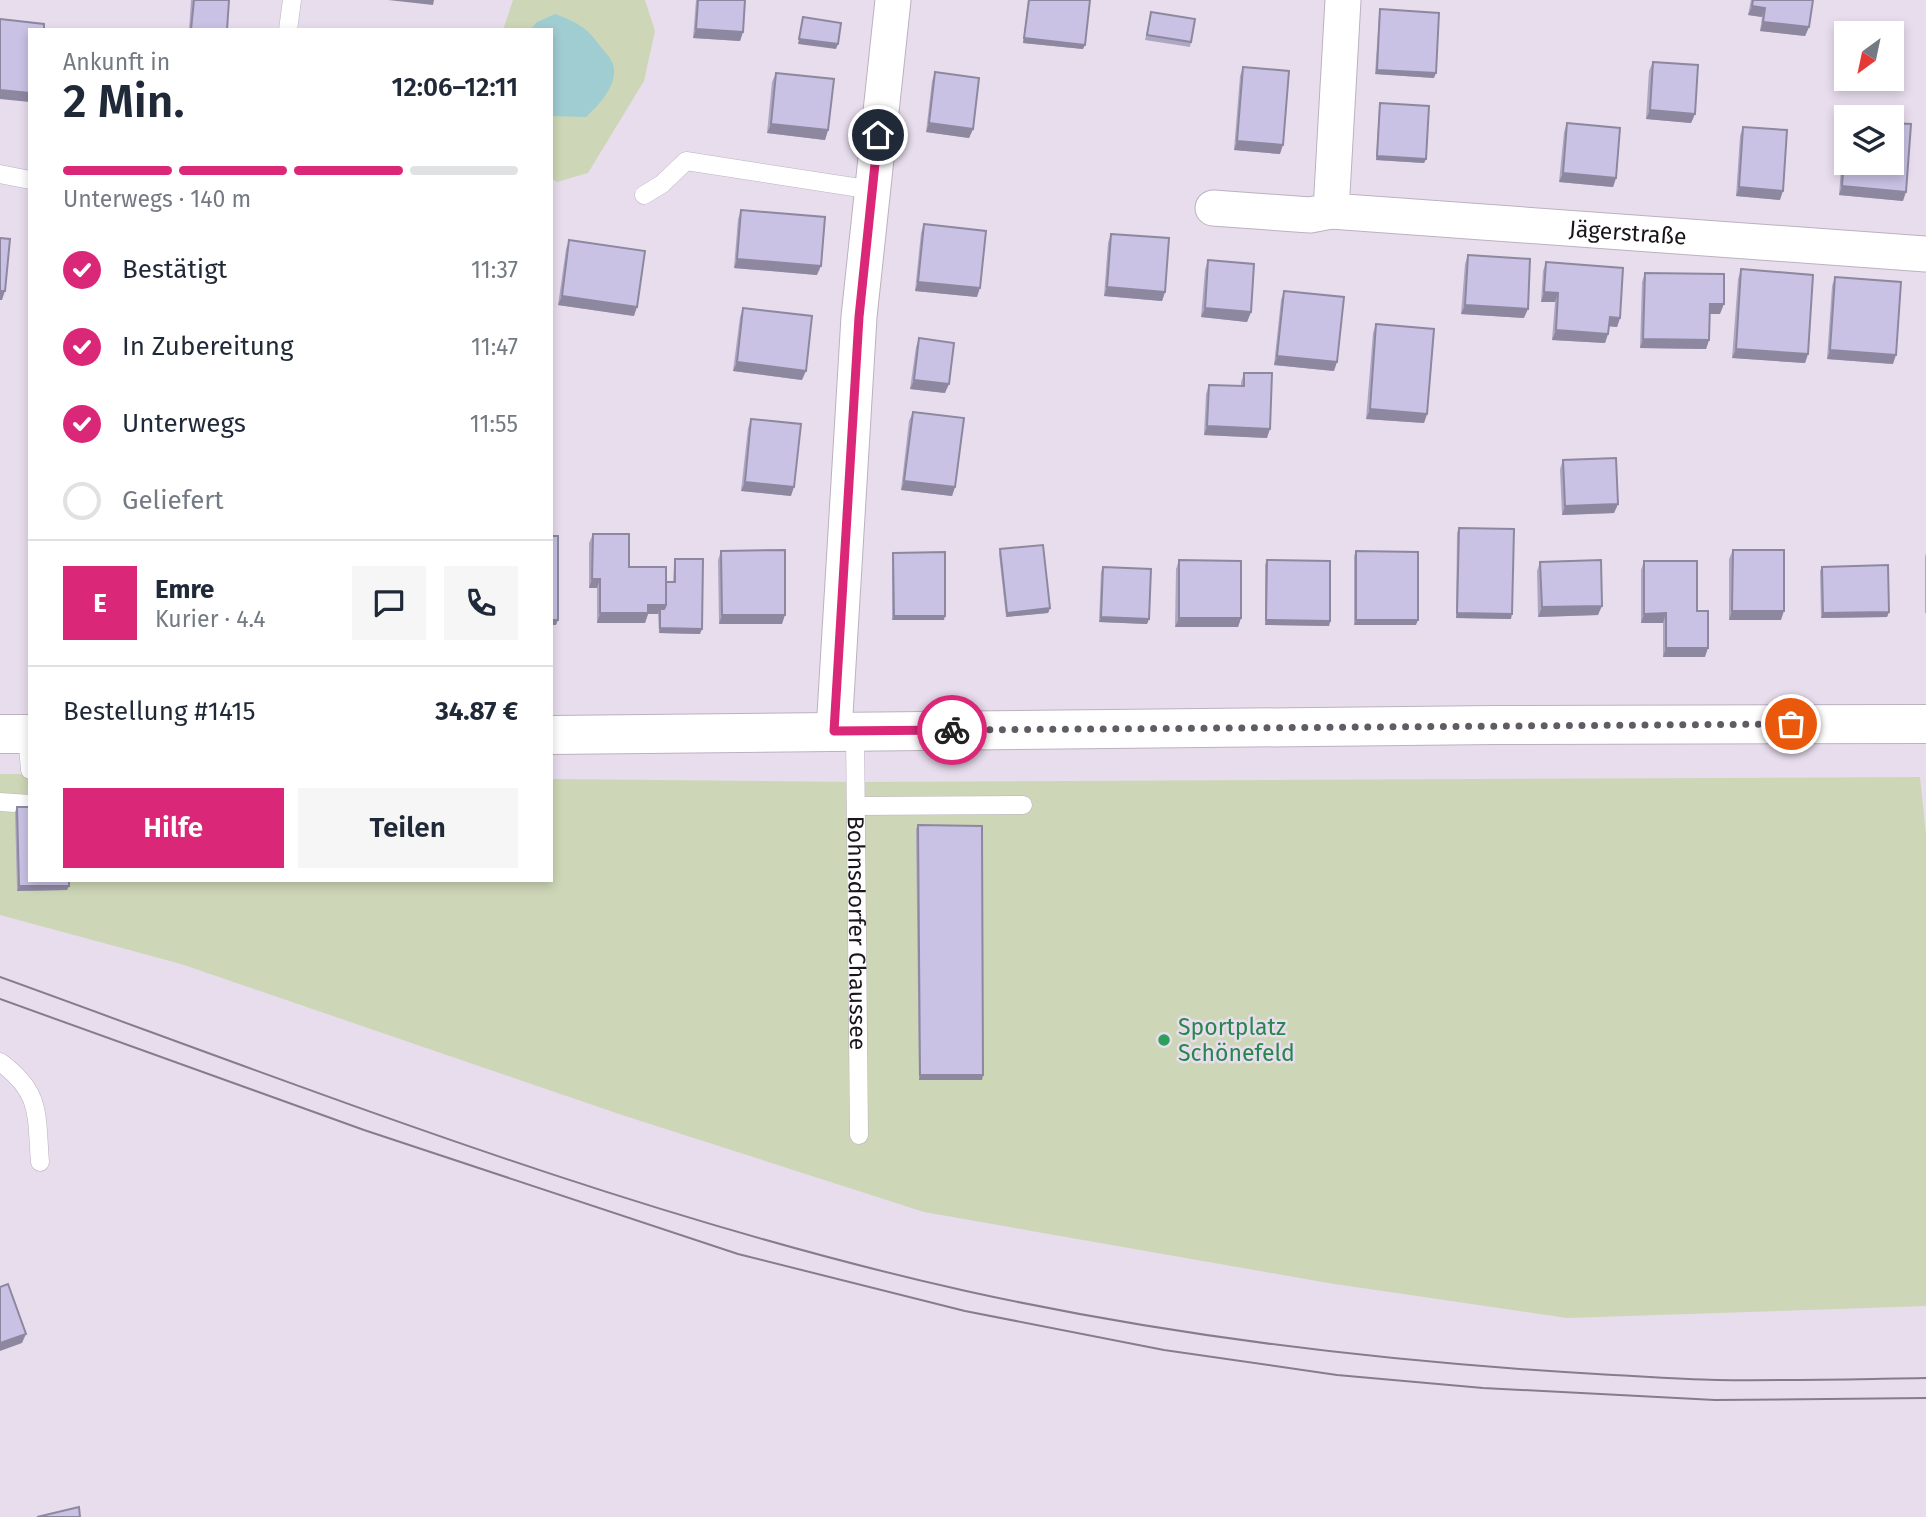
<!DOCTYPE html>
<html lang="de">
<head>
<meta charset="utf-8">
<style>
	:root { --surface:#fff; --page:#f6f6f7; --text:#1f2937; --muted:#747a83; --line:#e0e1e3; --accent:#db2777 }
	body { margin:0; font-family:"Fira Sans",sans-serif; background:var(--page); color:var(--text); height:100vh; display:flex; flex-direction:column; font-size:26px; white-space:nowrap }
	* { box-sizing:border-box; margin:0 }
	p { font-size:23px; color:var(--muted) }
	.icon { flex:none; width:38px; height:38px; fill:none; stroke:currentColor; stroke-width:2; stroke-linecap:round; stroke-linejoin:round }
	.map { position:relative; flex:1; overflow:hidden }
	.sheet { position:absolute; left:28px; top:28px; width:525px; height:854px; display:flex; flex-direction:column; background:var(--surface); border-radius:0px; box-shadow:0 4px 10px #0003 }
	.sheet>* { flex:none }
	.needle { width:46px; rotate:213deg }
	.tools { position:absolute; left:1834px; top:21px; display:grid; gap:14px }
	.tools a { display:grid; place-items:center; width:70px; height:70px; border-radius:0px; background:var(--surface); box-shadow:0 4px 10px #0003; font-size:35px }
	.pin { position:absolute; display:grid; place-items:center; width:60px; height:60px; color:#fff; margin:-30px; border:4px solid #fff; border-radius:50%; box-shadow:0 2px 7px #0007 }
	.courier { position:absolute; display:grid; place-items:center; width:70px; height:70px; margin:-35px; border:5px solid #db2777; border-radius:50%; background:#fff; color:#222; box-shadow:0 2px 9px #0007 }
	.summary em { font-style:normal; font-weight:600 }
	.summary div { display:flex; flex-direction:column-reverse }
	.summary { display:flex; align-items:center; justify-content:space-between; height:119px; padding:0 35px }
	h1 { font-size:46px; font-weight:600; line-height:52px }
	.bar { display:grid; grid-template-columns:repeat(4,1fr); gap:10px 7px; align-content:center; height:84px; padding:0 35px }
	.bar i { height:9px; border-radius:5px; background:var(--line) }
	.bar .selected { background:var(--accent) }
	.bar p { grid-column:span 4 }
	.line { display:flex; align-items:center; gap:18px; padding:0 35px; border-top:2px solid var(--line) }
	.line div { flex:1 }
	.round { display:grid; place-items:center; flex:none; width:74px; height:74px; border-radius:0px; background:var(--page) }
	ol { padding:0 35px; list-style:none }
	li { display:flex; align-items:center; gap:21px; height:77px }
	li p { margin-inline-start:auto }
	li .icon { padding:7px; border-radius:50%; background:var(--accent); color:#fff; stroke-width:4 }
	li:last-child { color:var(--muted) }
	li i { width:38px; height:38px; border:4px solid var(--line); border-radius:50% }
	.cta { display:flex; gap:14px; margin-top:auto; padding:14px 35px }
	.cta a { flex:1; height:80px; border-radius:0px; background:var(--accent); color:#fff; font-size:28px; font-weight:600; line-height:80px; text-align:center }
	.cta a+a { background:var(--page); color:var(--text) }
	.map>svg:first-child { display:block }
	.green { fill:#cdd7b7 }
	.water { fill:#a0cdd2 }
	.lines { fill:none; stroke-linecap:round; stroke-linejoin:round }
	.service-casing { stroke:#bcb1c0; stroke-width:19 }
	.minor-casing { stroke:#bcb1c0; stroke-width:37 }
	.tertiary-casing { stroke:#bcb1c0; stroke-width:40 }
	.service { stroke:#fff; stroke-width:18 }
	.minor { stroke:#fff; stroke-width:35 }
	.tertiary { stroke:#fff; stroke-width:38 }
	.tram { stroke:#857d88; stroke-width:2 }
	.wall { fill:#ada7c4 }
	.shaded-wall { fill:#8d88a0 }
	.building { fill:#c9c2e4; stroke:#8d88a0; stroke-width:2 }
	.done { stroke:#615b64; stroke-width:7; stroke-dasharray:0 12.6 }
	.route { stroke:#db2777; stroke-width:9 }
	.leisure-dot { fill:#2e9e5b; stroke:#e8dded; stroke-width:2.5 }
	.labels { text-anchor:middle; stroke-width:5; stroke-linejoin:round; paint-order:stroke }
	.street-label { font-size:23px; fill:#19151a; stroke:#e8dded }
	.leisure-label { font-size:23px; fill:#27864d; stroke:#e8dded; text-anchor:start }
</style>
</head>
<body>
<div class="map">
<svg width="1926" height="1517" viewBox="0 0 1926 1517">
	<rect width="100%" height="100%" fill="#e8dded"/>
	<g class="green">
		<polygon points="513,0 645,0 655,31 644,81 588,173 557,182 551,178 551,30 503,30"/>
		<polygon points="0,774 30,774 30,880 551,880 551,779 856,782 1920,777 1926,834 1926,1306 1567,1318 1328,1283 924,1212 622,1115 181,964 0,915"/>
	</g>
	<path class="water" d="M555,14C575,21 588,28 600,46C604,51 611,58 613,64C619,84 599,105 586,117L551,116V30H530L537,22Z"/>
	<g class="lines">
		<defs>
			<g id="service">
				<polyline points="288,30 292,0"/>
				<polyline points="0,174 30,180"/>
				<polyline points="644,195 662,184 686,161 873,190"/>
				<path id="s1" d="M855,730L859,1135"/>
				<polyline points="27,734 30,770"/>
				<polyline points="0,802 30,804"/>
				<polyline points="856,806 1023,805"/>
				<path d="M0,1062C42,1093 36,1114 40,1162"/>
			</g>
			<g id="minor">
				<path id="s2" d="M1343,0L1331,211L1926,254"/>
				<polyline points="1213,208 1310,215 1331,211"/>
				<polyline points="834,731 859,317 893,0"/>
			</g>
			<g id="tertiary">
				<polyline points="0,734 30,734"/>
				<polyline points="551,735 1495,725 1926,724"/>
			</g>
		</defs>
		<use href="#service" class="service-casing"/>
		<use href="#minor" class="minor-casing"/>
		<use href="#tertiary" class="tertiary-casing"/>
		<use href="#service" class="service"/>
		<use href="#minor" class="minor"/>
		<use href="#tertiary" class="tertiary"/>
		<g class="tram">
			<path d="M0,977C318,1092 635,1217 966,1291C1174,1337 1385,1362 1597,1374C1637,1376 1677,1379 1717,1380C1786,1381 1856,1379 1926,1378"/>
			<polyline points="0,999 364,1130 738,1254 965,1311 1164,1350 1337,1375 1483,1388 1715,1400 1926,1398"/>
		</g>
	</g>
	<g class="wall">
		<polygon points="191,0 229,0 227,30 189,30"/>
		<polygon points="696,0 745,0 743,32 740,41 693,38"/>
		<polygon points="1028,0 1090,0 1083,49 1023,43"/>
		<polygon points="1751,0 1813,0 1809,27 1805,36 1760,31 1762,17 1748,15"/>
		<polygon points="1380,9 1434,78 1375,74 1379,14"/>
		<polygon points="1151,12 1191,42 1190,47 1145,40"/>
		<polygon points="1653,62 1695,114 1691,123 1646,119 1649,71"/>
		<polygon points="1243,67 1280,154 1234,150 1240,76"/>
		<polygon points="935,72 973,129 969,138 926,132 932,81"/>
		<polygon points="776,73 828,130 825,140 767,133 772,82"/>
		<polygon points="1380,103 1426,159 1424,163 1376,160 1379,108"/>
		<polygon points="1846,121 1903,201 1839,195 1844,129"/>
		<polygon points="1567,123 1616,178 1613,187 1559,182 1564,132"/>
		<polygon points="1743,127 1780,200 1736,196 1740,136"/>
		<polygon points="741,210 817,275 734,268 738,219"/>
		<polygon points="924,224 977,297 915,291 921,233"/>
		<polygon points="1111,234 1165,292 1162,301 1104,296 1108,243"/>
		<polygon points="569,240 634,316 558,305 566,249"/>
		<polygon points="1468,255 1524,318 1461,314 1465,264"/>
		<polygon points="1208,260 1251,312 1247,322 1201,317 1205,270"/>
		<polygon points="1546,262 1620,318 1617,327 1609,326 1608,334 1605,343 1552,340 1555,302 1541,302 1543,271"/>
		<polygon points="1741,269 1808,354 1805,363 1732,358 1738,279"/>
		<polygon points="1645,273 1720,314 1710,314 1709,340 1706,349 1640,348 1642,282"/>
		<polygon points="1835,277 1893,364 1827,359 1832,286"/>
		<polygon points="1284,291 1334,371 1274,365 1281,300"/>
		<polygon points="743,308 802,380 733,371 740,317"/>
		<polygon points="1376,324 1427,414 1424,423 1366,419 1373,333"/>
		<polygon points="919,338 945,393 910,389 916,347"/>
		<polygon points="1244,373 1267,438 1204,435 1206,394 1209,385 1241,386 1241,382"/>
		<polygon points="913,412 955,487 952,496 901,490 909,421"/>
		<polygon points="751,419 791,496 741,491 748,428"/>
		<polygon points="1563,460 1618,504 1614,513 1562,515 1560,469"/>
		<polygon points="1459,528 1511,619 1456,618 1457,533"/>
		<polygon points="593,534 629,567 666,582 673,582 674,564 675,559 700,634 659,633 658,614 648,614 645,623 597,623 597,588 589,588 589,543"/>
		<polygon points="1000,549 1050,608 1048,613 1006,617 999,554"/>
		<polygon points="1733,550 1781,620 1729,620 1729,559"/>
		<polygon points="721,551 782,624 719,624 718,560"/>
		<polygon points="1356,551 1416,625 1354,625 1354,556"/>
		<polygon points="893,553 944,620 892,620 892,557"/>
		<polygon points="1926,553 1926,613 1925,613 1925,557"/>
		<polygon points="1179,560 1241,618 1238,627 1175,627 1176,569"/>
		<polygon points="1267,560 1330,621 1329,626 1265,625 1265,565"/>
		<polygon points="1644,561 1697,611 1705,657 1663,657 1663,623 1641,623 1641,570"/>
		<polygon points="1540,562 1598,615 1538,617 1537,571"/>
		<polygon points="1103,567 1149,619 1147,624 1099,622 1101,572"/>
		<polygon points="1822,567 1889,612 1887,617 1821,618 1820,571"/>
		<polygon points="17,807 69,886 67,890 17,891 15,812"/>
		<polygon points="918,825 982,1080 919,1080 916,829"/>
	</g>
	<g class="shaded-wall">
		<polygon points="388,0 434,0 433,5"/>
		<polygon points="1752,6 1765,8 1762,17 1748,15"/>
		<polygon points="1763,22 1809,27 1805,36 1760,31"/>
		<polygon points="696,29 743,32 740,41 693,38"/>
		<polygon points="1024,38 1085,45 1083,49 1023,43"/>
		<polygon points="799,39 838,44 836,49 798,44"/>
		<polygon points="1377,70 1436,73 1434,78 1375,74"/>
		<polygon points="0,90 30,93 30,102 0,99"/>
		<polygon points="1650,110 1695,114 1691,123 1646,119"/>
		<polygon points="929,123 973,129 969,138 926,132"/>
		<polygon points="771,124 828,130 825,140 767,133"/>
		<polygon points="1237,141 1283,145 1280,154 1234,150"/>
		<polygon points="1377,156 1426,159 1424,163 1376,160"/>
		<polygon points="1563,173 1616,178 1613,187 1559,182"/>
		<polygon points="1842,186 1906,192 1903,201 1839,195"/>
		<polygon points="1739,187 1783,191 1780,200 1736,196"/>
		<polygon points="737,259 821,266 817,275 734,268"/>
		<polygon points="918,282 980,288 977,297 915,291"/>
		<polygon points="1107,287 1165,292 1162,301 1104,296"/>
		<polygon points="0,291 5,291 2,300 0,300"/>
		<polygon points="1544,292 1558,293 1555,302 1541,302"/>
		<polygon points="562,296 637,307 634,316 558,305"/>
		<polygon points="1710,304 1724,304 1720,314 1707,314"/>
		<polygon points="1465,305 1528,309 1524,318 1461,314"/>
		<polygon points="1205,308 1251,312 1247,322 1201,317"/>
		<polygon points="1610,317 1620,318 1617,327 1606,326"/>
		<polygon points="1556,330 1608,334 1605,343 1552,340"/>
		<polygon points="1643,339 1709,340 1706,349 1640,348"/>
		<polygon points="1736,349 1808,354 1805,363 1732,358"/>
		<polygon points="1830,350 1896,355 1893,364 1827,359"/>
		<polygon points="1277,356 1337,362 1334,371 1274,365"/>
		<polygon points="737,362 806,371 802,380 733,371"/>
		<polygon points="914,380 949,384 945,393 910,389"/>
		<polygon points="1370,409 1427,414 1424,423 1366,419"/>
		<polygon points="1207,426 1270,429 1267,438 1204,435"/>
		<polygon points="904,481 955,487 952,496 901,490"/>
		<polygon points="745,482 794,487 791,496 741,491"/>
		<polygon points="1618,504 1614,513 1562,515 1565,506"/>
		<polygon points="592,579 600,579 597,588 589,588"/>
		<polygon points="648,605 666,605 663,614 660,609 658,614 648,614 645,623 597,623 600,613"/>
		<polygon points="1602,606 1598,615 1538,617 1542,607"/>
		<polygon points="1050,608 1048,613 1006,617 1007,613"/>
		<polygon points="1732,611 1784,611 1781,620 1729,620"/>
		<polygon points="1889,612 1887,617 1821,618 1823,613"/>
		<polygon points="1457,613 1512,614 1511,619 1456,618"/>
		<polygon points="1666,613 1663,623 1641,623 1644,614"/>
		<polygon points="722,615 785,615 782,624 719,624"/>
		<polygon points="894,616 945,616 944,620 892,620"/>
		<polygon points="1101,617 1149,619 1147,624 1099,622"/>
		<polygon points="1179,618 1241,618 1238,627 1175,627"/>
		<polygon points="551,620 558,620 556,625 551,625"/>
		<polygon points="1266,620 1330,621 1329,626 1265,625"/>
		<polygon points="1356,620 1418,620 1416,625 1354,625"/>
		<polygon points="660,628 702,629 700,634 659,633"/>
		<polygon points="1666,648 1708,648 1705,657 1663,657"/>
		<polygon points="19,886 69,886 67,890 17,891"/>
		<polygon points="920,1075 983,1075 982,1080 919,1080"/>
		<polygon points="26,1334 22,1343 0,1351 0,1343"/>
	</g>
	<g class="building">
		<polygon points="194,0 229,0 227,30 191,30"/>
		<polygon points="698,0 745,0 743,32 696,29"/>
		<polygon points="1029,0 1090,0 1085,45 1024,38"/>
		<polygon points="1753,0 1813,0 1809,27 1763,22 1765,8 1752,6"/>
		<polygon points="1380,9 1439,13 1436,73 1377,70"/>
		<polygon points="1151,12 1195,19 1191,42 1147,35"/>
		<polygon points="803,17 841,23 838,44 799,39"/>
		<polygon points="0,19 44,24 44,30 30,30 30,93 0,90"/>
		<polygon points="1653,62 1698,65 1695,114 1650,110"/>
		<polygon points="1243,67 1289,71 1283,145 1237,141"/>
		<polygon points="935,72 979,78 973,129 929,123"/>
		<polygon points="776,73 834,79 828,130 771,124"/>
		<polygon points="1380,103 1429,106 1426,159 1377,156"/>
		<polygon points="1567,123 1620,128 1616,178 1563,173"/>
		<polygon points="1892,123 1911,124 1906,192 1842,186 1846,128 1846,163 1892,163"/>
		<polygon points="1743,127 1787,130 1783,191 1739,187"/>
		<polygon points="741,210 825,217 821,266 737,259"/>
		<polygon points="924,224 986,231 980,288 918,282"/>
		<polygon points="1111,234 1169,238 1165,292 1107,287"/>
		<polygon points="0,238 10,239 5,291 0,291"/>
		<polygon points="569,240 645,251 637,307 562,296"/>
		<polygon points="1468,255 1530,259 1528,309 1465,305"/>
		<polygon points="1208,260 1254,264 1251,312 1205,308"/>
		<polygon points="1546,262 1623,268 1620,318 1610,317 1608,334 1556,330 1558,293 1544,292"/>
		<polygon points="1741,269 1813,275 1808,354 1736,349"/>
		<polygon points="1645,273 1724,274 1724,304 1710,304 1709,340 1643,339"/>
		<polygon points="1835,277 1901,282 1896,355 1830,350"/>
		<polygon points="1284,291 1344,297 1337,362 1277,356"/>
		<polygon points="743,308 812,316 806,371 737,362"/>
		<polygon points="1376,324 1434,329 1427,414 1370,409"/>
		<polygon points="919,338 954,343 949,384 914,380"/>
		<polygon points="1244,373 1272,373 1270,429 1207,426 1209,385 1244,386"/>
		<polygon points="913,412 964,418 955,487 904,481"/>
		<polygon points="751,419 801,424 794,487 745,482"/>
		<polygon points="1616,458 1618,504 1565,506 1563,460"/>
		<polygon points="1459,528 1514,529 1512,614 1457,613"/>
		<polygon points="593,534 629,534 629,567 666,567 666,605 648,605 648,613 600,613 600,579 592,579"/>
		<rect x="551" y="536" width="7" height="84"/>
		<polygon points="1043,545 1050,608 1007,613 1000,549"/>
		<polygon points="785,550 785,615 722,615 721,551"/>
		<polygon points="1733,550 1784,550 1784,611 1732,611"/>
		<polygon points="1356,551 1418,552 1418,620 1356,620"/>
		<polygon points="945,552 945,616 894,616 893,553"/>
		<polygon points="675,559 703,559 702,629 660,628 660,609 664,609 666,605 666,582 675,582"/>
		<polygon points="1179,560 1241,561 1241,618 1179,618"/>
		<polygon points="1267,560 1330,561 1330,621 1266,620"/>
		<polygon points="1601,560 1602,606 1542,607 1540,562"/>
		<polygon points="1644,561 1697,561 1697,611 1708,611 1708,648 1666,648 1666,613 1644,614"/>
		<polygon points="1888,565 1889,612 1823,613 1822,567"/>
		<polygon points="1103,567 1151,569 1149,619 1101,617"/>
		<polygon points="17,807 30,807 30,880 69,880 69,886 19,886"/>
		<polygon points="918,825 982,826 983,1075 920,1075"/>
		<polygon points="8,1284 26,1334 0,1343 0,1287"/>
		<polygon points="79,1507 80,1517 37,1517"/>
	</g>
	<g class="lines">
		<polyline class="done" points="952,730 1791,724"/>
		<polyline class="route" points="878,135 859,317 834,731 952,730"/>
	</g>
	<circle class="leisure-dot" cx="1164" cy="1040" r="7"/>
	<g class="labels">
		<g class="street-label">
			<text dy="8" stroke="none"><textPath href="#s2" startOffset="509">Jägerstraße</textPath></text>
			<text dy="8" stroke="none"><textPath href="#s1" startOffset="203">Bohnsdorfer Chaussee</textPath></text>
		</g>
		<g class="leisure-label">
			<text x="1178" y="1035">Sportplatz<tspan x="1178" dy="26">Schönefeld</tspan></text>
		</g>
	</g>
</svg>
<div class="tools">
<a><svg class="needle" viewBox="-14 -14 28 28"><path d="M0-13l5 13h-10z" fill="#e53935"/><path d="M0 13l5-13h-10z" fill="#747a83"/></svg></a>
<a><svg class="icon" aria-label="layers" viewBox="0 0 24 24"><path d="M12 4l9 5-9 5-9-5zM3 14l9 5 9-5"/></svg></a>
</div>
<div class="pin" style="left:1791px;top:724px;background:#ea580c"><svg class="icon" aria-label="bag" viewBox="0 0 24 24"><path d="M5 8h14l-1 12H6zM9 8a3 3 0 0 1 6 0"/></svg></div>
<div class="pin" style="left:878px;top:135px;background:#1f2937"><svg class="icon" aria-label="home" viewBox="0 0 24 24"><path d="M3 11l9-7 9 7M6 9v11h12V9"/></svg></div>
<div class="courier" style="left:952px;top:730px"><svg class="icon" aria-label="bike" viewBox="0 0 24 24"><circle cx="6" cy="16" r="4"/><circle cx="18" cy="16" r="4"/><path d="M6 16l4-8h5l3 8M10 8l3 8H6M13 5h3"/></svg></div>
<section class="sheet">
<div class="summary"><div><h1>2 Min.</h1><p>Ankunft in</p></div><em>12:06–12:11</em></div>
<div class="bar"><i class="selected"></i><i class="selected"></i><i class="selected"></i><i></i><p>Unterwegs · 140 m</p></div>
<ol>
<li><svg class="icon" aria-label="check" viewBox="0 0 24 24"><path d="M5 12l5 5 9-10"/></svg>Bestätigt<p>11:37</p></li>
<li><svg class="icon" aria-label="check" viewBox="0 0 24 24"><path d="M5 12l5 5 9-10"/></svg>In Zubereitung<p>11:47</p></li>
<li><svg class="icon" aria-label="check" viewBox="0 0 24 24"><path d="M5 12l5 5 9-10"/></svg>Unterwegs<p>11:55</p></li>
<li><i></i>Geliefert</li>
</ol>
<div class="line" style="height:126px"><b class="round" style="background:var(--accent);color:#fff">E</b><div><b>Emre</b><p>Kurier · 4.4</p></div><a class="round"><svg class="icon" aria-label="chat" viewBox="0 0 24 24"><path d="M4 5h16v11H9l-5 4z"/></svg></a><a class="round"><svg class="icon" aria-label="phone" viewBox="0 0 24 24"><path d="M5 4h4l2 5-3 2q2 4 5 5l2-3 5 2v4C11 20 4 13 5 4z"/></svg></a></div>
<div class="line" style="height:91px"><div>Bestellung #1415</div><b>34.87 €</b></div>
<div class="cta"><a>Hilfe</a><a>Teilen</a></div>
</section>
</div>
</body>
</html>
